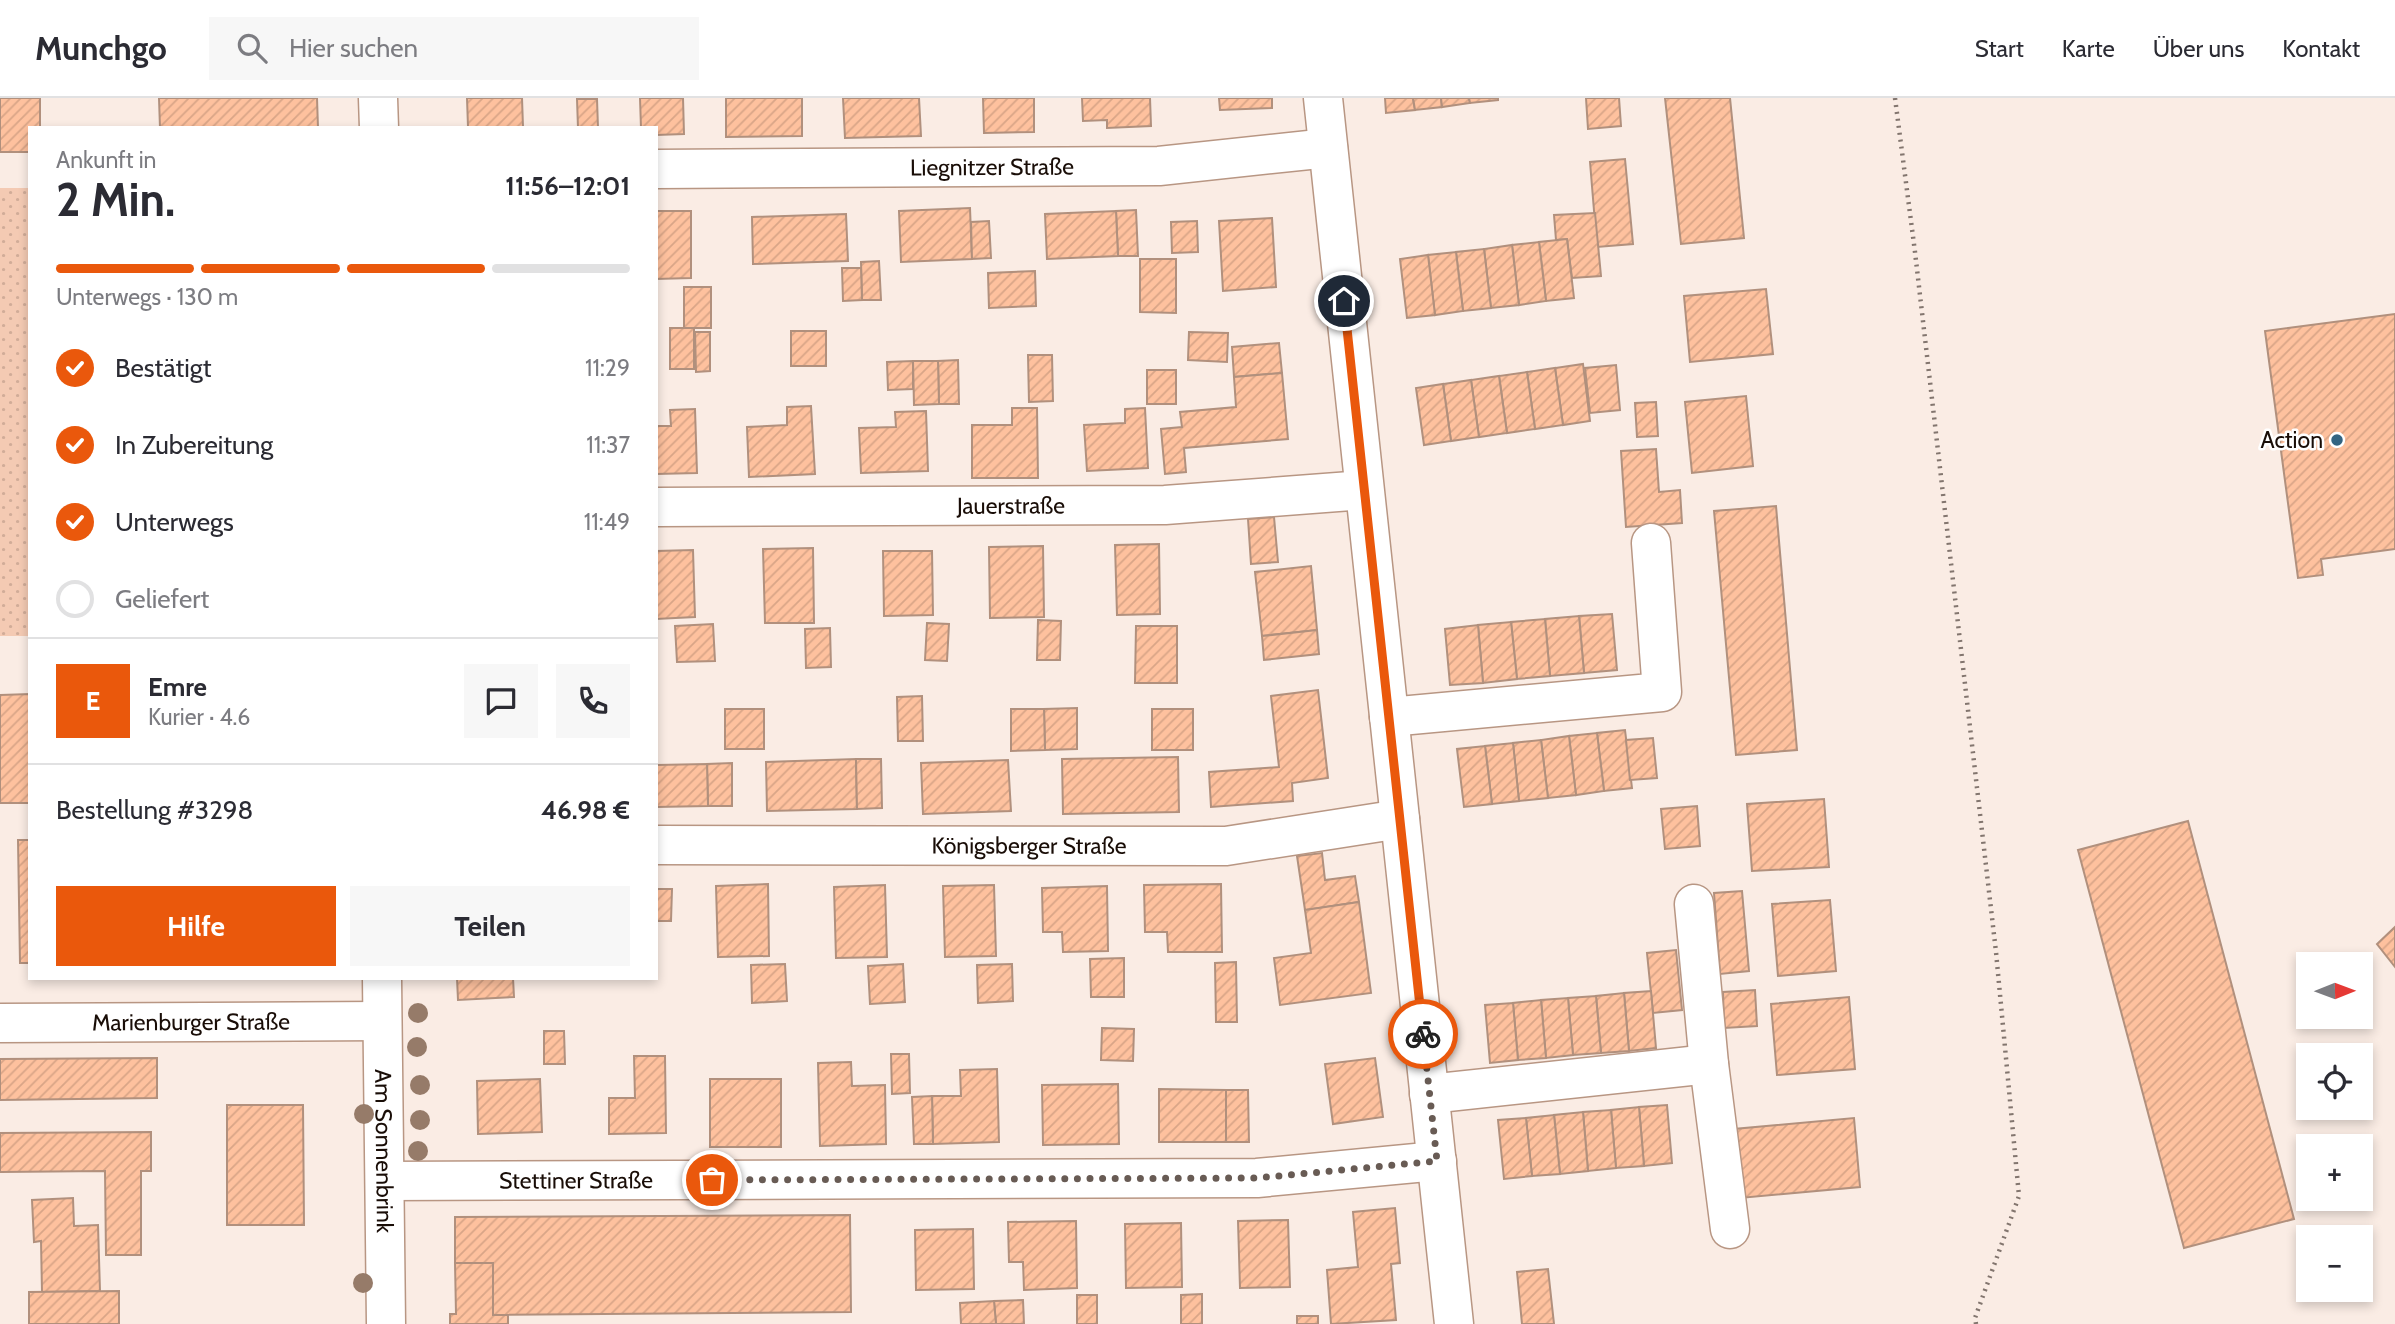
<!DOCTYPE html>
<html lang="de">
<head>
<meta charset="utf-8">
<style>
	:root { --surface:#fff; --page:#f7f7f7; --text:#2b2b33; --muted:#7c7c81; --line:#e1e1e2; --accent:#ea580c }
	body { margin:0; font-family:Cabin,sans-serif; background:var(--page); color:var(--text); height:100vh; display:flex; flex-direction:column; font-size:26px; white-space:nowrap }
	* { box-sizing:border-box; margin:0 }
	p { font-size:23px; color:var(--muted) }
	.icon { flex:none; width:38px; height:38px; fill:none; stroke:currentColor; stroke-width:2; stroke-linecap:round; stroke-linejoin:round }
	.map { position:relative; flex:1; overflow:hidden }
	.drawer { position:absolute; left:28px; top:28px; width:630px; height:854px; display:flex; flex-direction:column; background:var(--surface); border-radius:0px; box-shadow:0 4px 10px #0003 }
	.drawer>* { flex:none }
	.needle { width:46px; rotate:89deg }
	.buttons { position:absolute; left:2296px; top:854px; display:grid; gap:14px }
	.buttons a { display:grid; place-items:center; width:77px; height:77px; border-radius:0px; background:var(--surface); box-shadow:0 4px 10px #0003; font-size:35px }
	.pin { position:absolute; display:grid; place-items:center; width:60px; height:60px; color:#fff; margin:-30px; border:4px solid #fff; border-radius:50%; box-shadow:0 2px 7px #0007 }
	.courier { position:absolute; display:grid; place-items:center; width:70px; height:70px; margin:-35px; border:5px solid #ea580c; border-radius:50%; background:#fff; color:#222; box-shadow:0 2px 9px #0007 }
	.head em { font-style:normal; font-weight:700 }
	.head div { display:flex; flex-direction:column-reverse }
	.head { display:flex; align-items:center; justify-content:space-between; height:119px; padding:0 28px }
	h1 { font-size:46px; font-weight:700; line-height:52px }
	.bar { display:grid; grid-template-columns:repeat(4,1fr); gap:10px 7px; align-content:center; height:84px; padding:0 28px }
	.bar i { height:9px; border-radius:5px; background:var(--line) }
	.bar .selected { background:var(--accent) }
	.bar p { grid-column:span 4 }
	.line { display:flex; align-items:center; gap:18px; padding:0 28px; border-top:2px solid var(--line) }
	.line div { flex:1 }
	.round { display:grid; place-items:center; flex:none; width:74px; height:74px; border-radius:0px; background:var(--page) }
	ol { padding:0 28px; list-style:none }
	li { display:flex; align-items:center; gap:21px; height:77px }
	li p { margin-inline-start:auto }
	li .icon { padding:7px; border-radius:50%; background:var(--accent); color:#fff; stroke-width:4 }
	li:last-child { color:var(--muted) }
	li i { width:38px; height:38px; border:4px solid var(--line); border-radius:50% }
	.button { display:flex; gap:14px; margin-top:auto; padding:14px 28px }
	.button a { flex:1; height:80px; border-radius:0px; background:var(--accent); color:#fff; font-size:28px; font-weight:700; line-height:80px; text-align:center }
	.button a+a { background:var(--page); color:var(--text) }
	header { display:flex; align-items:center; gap:42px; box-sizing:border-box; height:98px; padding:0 35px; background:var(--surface); border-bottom:2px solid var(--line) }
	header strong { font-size:33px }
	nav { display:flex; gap:38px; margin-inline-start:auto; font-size:24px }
	.search { width:490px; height:63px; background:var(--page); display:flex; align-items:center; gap:18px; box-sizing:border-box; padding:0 24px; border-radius:0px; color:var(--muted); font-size:26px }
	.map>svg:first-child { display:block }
	.park { fill:url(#park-dots) }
	.building { fill:url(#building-hatch); stroke:#b1907d; stroke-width:2 }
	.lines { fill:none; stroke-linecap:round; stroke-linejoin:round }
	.minor-casing { stroke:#b89683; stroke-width:41 }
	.path { stroke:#82756e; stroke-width:4.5; stroke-dasharray:2 5; stroke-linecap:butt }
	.minor { stroke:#fff; stroke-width:38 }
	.tree { fill:#967b69 }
	.done { stroke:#685b54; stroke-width:7; stroke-dasharray:0 12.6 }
	.route { stroke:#ea580c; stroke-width:9 }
	.poi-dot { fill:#336482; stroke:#fff; stroke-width:2.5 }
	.labels { text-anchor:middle; stroke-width:5; stroke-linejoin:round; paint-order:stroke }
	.street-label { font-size:23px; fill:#190d07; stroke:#fff }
	.poi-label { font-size:23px; fill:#190d07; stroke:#fff; text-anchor:end }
</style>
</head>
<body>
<header>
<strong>Munchgo</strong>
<div class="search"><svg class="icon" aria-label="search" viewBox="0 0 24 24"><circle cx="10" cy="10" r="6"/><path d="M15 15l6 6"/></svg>Hier suchen</div>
<nav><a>Start</a><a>Karte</a><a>Über uns</a><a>Kontakt</a></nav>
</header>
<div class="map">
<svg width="2395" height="1226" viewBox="0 0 2395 1226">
	<defs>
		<pattern id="park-dots" width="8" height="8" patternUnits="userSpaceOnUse" patternTransform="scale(1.75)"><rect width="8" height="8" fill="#f4cab3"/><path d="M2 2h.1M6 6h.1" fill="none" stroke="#d1ac98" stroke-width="1.8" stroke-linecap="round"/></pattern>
		<pattern id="building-hatch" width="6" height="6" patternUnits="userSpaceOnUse" patternTransform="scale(1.75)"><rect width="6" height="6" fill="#fec19e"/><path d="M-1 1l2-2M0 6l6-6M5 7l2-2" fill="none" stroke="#d9a587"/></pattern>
	</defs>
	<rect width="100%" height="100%" fill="#faece4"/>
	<rect class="park" x="0" y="90" width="30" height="448"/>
	<g class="building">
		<polygon points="0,0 40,0 40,30 30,30 30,54 0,54"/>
		<polygon points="159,0 317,0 318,30 160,30"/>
		<polygon points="467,0 522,0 523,29 468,29"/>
		<polygon points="640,0 683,0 684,36 656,37 656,30 641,30"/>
		<polygon points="726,0 802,0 802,38 726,39"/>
		<polygon points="843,0 919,0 921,38 845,40"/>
		<polygon points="983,0 1034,0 1034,34 984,35"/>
		<polygon points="1082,0 1150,0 1151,28 1107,30 1107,22 1083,23"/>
		<polygon points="1219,0 1272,0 1272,10 1220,12"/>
		<polygon points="1385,0 1413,0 1415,12 1386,15"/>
		<polygon points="1413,0 1441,0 1442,9 1415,12"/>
		<polygon points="1441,0 1469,0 1470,5 1442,9"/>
		<polygon points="1469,0 1498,0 1498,2 1470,5"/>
		<polygon points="1586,0 1619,0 1621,28 1588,31"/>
		<polygon points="1665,0 1730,0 1744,140 1681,146"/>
		<polygon points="577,1 597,1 598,30 578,30"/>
		<polygon points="1625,61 1633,146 1597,149 1590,64"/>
		<polygon points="970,110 972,161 901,164 899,113"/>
		<polygon points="1136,112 1138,158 1118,158 1116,113"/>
		<polygon points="656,113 691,113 691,180 656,181"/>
		<polygon points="1116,113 1118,158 1047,161 1045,116"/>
		<polygon points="1595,115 1601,178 1572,180 1567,141 1556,142 1554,117"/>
		<polygon points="846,116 848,163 753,166 752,119"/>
		<polygon points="1272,120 1276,189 1223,193 1219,123"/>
		<polygon points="989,123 991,160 972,161 971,124"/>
		<polygon points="1197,123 1198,154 1172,155 1171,124"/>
		<polygon points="1567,141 1574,200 1546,203 1539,144"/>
		<polygon points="1539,144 1546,203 1519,207 1512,147"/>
		<polygon points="1512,147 1519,207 1491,210 1484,151"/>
		<polygon points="1484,151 1491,210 1463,213 1456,154"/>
		<polygon points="1456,154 1463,213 1435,217 1428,157"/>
		<polygon points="1428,157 1435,217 1407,220 1400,161"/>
		<polygon points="1140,161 1176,161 1176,215 1140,214"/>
		<polygon points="879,163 881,202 862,202 861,164"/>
		<polygon points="842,170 861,170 862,202 843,203"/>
		<polygon points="1035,173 1036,208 989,210 988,175"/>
		<rect x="684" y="189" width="27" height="41"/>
		<polygon points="1766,191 1773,256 1690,264 1684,198"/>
		<polygon points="2395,216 2395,451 2321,461 2323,477 2298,480 2265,233"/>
		<rect x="670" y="230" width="24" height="41"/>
		<rect x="791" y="233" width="35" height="35"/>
		<polygon points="695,234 710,234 710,273 696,274"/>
		<polygon points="1189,234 1228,235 1227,264 1188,262"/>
		<polygon points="1279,245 1282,275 1234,279 1232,249"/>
		<polygon points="1028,257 1052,257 1053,303 1029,304"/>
		<polygon points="958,262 959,306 939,306 938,263"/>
		<polygon points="913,263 913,291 888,292 887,264"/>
		<polygon points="913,263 938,263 939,306 914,307"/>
		<polygon points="1583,266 1590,323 1563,327 1555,270"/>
		<polygon points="1616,267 1620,312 1590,315 1585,270"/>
		<polygon points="1555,270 1563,327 1535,331 1527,274"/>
		<rect x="1147" y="272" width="29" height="34"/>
		<polygon points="1527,274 1535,331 1507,335 1499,278"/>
		<polygon points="1282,275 1288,341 1184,350 1186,374 1165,376 1161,331 1182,329 1180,314 1236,309 1234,279"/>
		<polygon points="1499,278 1507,335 1479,339 1471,282"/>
		<polygon points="1471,282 1479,339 1451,343 1443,286"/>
		<polygon points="1443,286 1451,343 1424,347 1416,290"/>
		<polygon points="1746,298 1753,368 1692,375 1685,304"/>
		<polygon points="1656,304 1658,338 1637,339 1635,305"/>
		<polygon points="811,308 815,376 749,379 747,329 787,327 787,309"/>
		<polygon points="1012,310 1037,310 1038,380 972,380 972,327 1012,327"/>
		<polygon points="1145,310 1148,370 1087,373 1084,327 1125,325 1125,311"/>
		<polygon points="695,311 697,375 656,376 656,328 671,328 670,312"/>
		<polygon points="926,313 928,373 861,375 859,330 896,329 895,314"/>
		<polygon points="1656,351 1659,394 1680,392 1682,425 1626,429 1621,353"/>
		<polygon points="1776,408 1797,652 1736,657 1714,413"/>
		<polygon points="1274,419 1278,464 1251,466 1248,421"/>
		<polygon points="1159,446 1160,516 1117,517 1115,447"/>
		<polygon points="1043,448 1044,519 990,520 989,449"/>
		<polygon points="813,450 814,525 765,525 763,451"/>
		<polygon points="693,452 695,519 656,521 656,453"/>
		<polygon points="883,453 932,453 933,517 884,518"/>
		<polygon points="1311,468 1317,532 1262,538 1255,474"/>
		<polygon points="1612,516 1617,572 1584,575 1579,518"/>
		<polygon points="1579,518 1584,575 1550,578 1545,521"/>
		<polygon points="1545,521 1550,578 1517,581 1511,524"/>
		<polygon points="1038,522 1061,523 1060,562 1037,562"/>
		<polygon points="1511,524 1517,581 1483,585 1478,527"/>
		<polygon points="927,525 949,526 947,563 925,562"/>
		<polygon points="713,526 715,563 677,564 675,528"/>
		<polygon points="1478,527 1483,585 1450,587 1445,531"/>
		<polygon points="1136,528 1177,528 1177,585 1135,585"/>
		<polygon points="830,530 831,569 806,570 805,531"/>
		<polygon points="1317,532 1319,556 1264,562 1262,538"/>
		<polygon points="1318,592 1328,680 1292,685 1293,703 1211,709 1209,674 1279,669 1271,598"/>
		<polygon points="30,596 30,705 0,705 0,597"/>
		<polygon points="922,598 923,643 898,643 897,599"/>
		<polygon points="1077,610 1077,651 1045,652 1044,611"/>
		<rect x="725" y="611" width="39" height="40"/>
		<polygon points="1011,611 1044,611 1045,652 1011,653"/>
		<rect x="1152" y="611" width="41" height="41"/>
		<polygon points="1625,632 1632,690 1604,693 1597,635"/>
		<polygon points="1597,635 1604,693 1576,697 1569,638"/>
		<polygon points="1569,638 1576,697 1548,700 1541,642"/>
		<polygon points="1653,640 1657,680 1630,682 1626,642"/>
		<polygon points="1541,642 1548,700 1519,703 1513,645"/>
		<polygon points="1513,645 1519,703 1492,706 1485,648"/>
		<polygon points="1485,648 1492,706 1464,709 1457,651"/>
		<polygon points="1178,659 1179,714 1063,716 1062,661"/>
		<polygon points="856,661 857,711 767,713 766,664"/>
		<polygon points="856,661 881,661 882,710 857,711"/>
		<polygon points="1008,662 1011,713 923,716 921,665"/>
		<polygon points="732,665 732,708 708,708 707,666"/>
		<polygon points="707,666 708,708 656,709 656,667"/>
		<polygon points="1824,701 1829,769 1752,773 1747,706"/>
		<polygon points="1697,708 1700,748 1665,751 1661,711"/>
		<polygon points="2188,723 2294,1121 2184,1150 2078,752"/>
		<polygon points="18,742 30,742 30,865 20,865"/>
		<polygon points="1322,755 1325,782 1355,778 1359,804 1305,812 1297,758"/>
		<polygon points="768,786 769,858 718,859 716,788"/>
		<polygon points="1221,786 1222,854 1168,854 1167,834 1145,834 1144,787"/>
		<polygon points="885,787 887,859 836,860 834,789"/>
		<polygon points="994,787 996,858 945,859 943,788"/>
		<polygon points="1107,788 1108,853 1063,854 1062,834 1043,834 1042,790"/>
		<polygon points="656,791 672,791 671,823 656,823"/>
		<polygon points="1742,793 1749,873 1720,876 1714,795"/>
		<polygon points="1830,802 1836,873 1778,878 1772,806"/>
		<polygon points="1359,804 1371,895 1280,907 1274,860 1311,855 1305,812"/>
		<polygon points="2395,829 2395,869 2377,846"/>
		<polygon points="1676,852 1682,912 1653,915 1647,855"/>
		<polygon points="1124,860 1124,899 1091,899 1090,861"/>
		<polygon points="1236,864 1237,924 1216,924 1215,865"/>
		<polygon points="785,866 787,903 752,905 751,867"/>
		<polygon points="903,866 905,904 870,906 868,868"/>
		<polygon points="1012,866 1013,903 978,905 977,867"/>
		<polygon points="457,880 513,880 514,899 458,902"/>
		<polygon points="1755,892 1757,928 1724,930 1723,894"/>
		<polygon points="1651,893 1656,950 1629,953 1624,895"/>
		<polygon points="1624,895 1629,953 1601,955 1596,898"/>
		<polygon points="1596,898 1601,955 1573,957 1568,900"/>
		<polygon points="1849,899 1855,971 1777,977 1771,906"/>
		<polygon points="1568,900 1573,957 1546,960 1541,902"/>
		<polygon points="1541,902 1546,960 1518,962 1513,905"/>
		<polygon points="1513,905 1518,962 1490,965 1485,907"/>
		<polygon points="1102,930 1134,931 1133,963 1101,962"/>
		<polygon points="544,933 564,933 565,966 544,966"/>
		<polygon points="891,956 909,956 910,995 892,996"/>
		<polygon points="634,958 665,958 666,1035 609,1036 609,1000 635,1000"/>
		<polygon points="157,960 157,1000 0,1002 0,961"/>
		<polygon points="1375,960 1383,1019 1333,1026 1325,966"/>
		<polygon points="851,964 852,988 885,987 886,1046 820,1048 818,965"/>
		<polygon points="997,971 999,1044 933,1046 932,998 961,998 960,972"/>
		<polygon points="540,981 542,1034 478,1036 477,983"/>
		<rect x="710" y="981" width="71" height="68"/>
		<polygon points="1118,986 1119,1046 1043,1047 1042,987"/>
		<polygon points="1159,991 1226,992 1226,1044 1159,1044"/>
		<polygon points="1226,992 1248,992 1249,1044 1226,1044"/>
		<polygon points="932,998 933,1046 914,1046 912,999"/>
		<polygon points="227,1007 303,1007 304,1127 227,1127"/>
		<polygon points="1667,1007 1672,1065 1644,1068 1639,1009"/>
		<polygon points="1639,1009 1644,1068 1616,1070 1611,1012"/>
		<polygon points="1611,1012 1616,1070 1588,1073 1583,1014"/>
		<polygon points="1583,1014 1588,1073 1560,1076 1554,1017"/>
		<polygon points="1554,1017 1560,1076 1532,1078 1526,1020"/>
		<polygon points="1526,1020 1532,1078 1504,1081 1498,1022"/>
		<polygon points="1854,1020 1860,1089 1740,1100 1734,1031"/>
		<polygon points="151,1034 151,1073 141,1073 141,1157 106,1157 105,1073 0,1074 0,1035"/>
		<polygon points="73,1100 74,1128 98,1127 100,1193 42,1194 41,1143 34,1144 32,1102"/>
		<polygon points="1395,1110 1400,1165 1391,1166 1396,1222 1331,1226 1327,1172 1358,1169 1353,1114"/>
		<polygon points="850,1117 851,1214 493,1217 493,1165 455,1165 455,1119"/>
		<polygon points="1288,1122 1290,1189 1240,1190 1238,1123"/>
		<polygon points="1076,1123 1077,1190 1024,1192 1023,1164 1009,1164 1008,1124"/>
		<polygon points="1181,1125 1182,1189 1126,1190 1125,1126"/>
		<polygon points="973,1131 974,1191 916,1192 915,1132"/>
		<polygon points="455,1165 493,1165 493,1217 508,1217 508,1226 450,1226 450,1216 456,1216"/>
		<polygon points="1548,1171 1554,1226 1522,1226 1517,1174"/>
		<polygon points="119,1193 119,1226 29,1226 29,1194"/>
		<polygon points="1202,1196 1202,1226 1181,1226 1181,1197"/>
		<rect x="1077" y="1197" width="20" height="29"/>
		<polygon points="1023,1202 1024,1226 996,1226 994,1203"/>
		<polygon points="994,1203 996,1226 961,1226 960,1205"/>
		<rect x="1297" y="1218" width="21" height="8"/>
	</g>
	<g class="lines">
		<defs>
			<g id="minor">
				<polyline points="378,0 379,30"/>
				<polyline points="1323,0 1454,1226"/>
				<path id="s1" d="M656,71L1159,68L1328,50"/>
				<path id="s2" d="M656,409L1165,407L1364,392"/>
				<polyline points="1389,619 1662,594 1651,445"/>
				<path id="s3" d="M656,747L1226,748L1400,721"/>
				<polyline points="1694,806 1709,966 1730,1131"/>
				<path id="s4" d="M382,880L386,1226"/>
				<path id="s5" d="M0,925L382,923"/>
				<polyline points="1429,996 1709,966"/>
				<path id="s6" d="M385,1083L1257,1080L1437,1063"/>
			</g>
		</defs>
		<use href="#minor" class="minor-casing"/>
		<polyline class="path" points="1895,0 1915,154 1996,854 2019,1098 1975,1220 1976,1226"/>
		<use href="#minor" class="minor"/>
	</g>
	<g class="tree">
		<circle cx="418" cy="915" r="10"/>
		<circle cx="417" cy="949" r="10"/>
		<circle cx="420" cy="987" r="10"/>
		<circle cx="364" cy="1016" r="10"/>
		<circle cx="420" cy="1022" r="10"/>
		<circle cx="418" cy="1053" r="10"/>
		<circle cx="363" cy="1185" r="10"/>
	</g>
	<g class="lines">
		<polyline class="done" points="712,1082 1257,1080 1437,1063 1423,936"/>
		<polyline class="route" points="1344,203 1423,936"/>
	</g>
	<circle class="poi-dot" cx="2337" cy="342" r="7"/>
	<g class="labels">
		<g class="street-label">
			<text dy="8" stroke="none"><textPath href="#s1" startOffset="336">Liegnitzer Straße</textPath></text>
			<text dy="8" stroke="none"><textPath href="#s2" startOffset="355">Jauerstraße</textPath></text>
			<text dy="8" stroke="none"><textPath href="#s3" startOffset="373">Königsberger Straße</textPath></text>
			<text dy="8" stroke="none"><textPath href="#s5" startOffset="191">Marienburger Straße</textPath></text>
			<text dy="8" stroke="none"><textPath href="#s4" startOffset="173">Am Sonnenbrink</textPath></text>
			<text dy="8" stroke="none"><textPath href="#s6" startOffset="191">Stettiner Straße</textPath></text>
		</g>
		<g class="poi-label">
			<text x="2323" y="350">Action</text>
		</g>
	</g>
</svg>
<div class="buttons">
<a><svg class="needle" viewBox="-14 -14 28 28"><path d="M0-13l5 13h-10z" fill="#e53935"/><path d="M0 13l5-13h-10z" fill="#7c7c81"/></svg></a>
<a><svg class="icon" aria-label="locate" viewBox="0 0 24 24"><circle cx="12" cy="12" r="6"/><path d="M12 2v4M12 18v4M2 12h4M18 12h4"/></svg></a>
<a>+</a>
<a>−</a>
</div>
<div class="pin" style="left:712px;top:1082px;background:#ea580c"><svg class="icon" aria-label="bag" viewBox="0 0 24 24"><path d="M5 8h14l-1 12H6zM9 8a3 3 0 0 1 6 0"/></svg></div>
<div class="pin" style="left:1344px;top:203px;background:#1f2937"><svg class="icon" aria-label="home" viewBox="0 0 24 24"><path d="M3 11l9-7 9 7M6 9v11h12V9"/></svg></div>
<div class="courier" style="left:1423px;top:936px"><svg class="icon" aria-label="bike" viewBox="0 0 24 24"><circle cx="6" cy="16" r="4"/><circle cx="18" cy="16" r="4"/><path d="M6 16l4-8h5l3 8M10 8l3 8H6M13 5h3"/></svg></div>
<section class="drawer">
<div class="head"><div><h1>2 Min.</h1><p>Ankunft in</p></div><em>11:56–12:01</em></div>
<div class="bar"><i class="selected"></i><i class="selected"></i><i class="selected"></i><i></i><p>Unterwegs · 130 m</p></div>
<ol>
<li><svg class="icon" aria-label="check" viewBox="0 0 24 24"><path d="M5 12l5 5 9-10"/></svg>Bestätigt<p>11:29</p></li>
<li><svg class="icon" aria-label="check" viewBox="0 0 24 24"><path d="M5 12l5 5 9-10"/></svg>In Zubereitung<p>11:37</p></li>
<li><svg class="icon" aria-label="check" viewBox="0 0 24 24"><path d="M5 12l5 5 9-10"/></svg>Unterwegs<p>11:49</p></li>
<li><i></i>Geliefert</li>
</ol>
<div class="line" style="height:126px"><b class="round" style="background:var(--accent);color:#fff">E</b><div><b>Emre</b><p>Kurier · 4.6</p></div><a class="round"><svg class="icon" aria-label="chat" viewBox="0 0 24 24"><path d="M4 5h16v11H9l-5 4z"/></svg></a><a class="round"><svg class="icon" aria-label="phone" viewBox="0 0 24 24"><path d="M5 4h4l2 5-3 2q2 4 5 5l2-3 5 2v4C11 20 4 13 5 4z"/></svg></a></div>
<div class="line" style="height:91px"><div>Bestellung #3298</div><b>46.98 €</b></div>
<div class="button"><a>Hilfe</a><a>Teilen</a></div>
</section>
</div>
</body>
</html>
